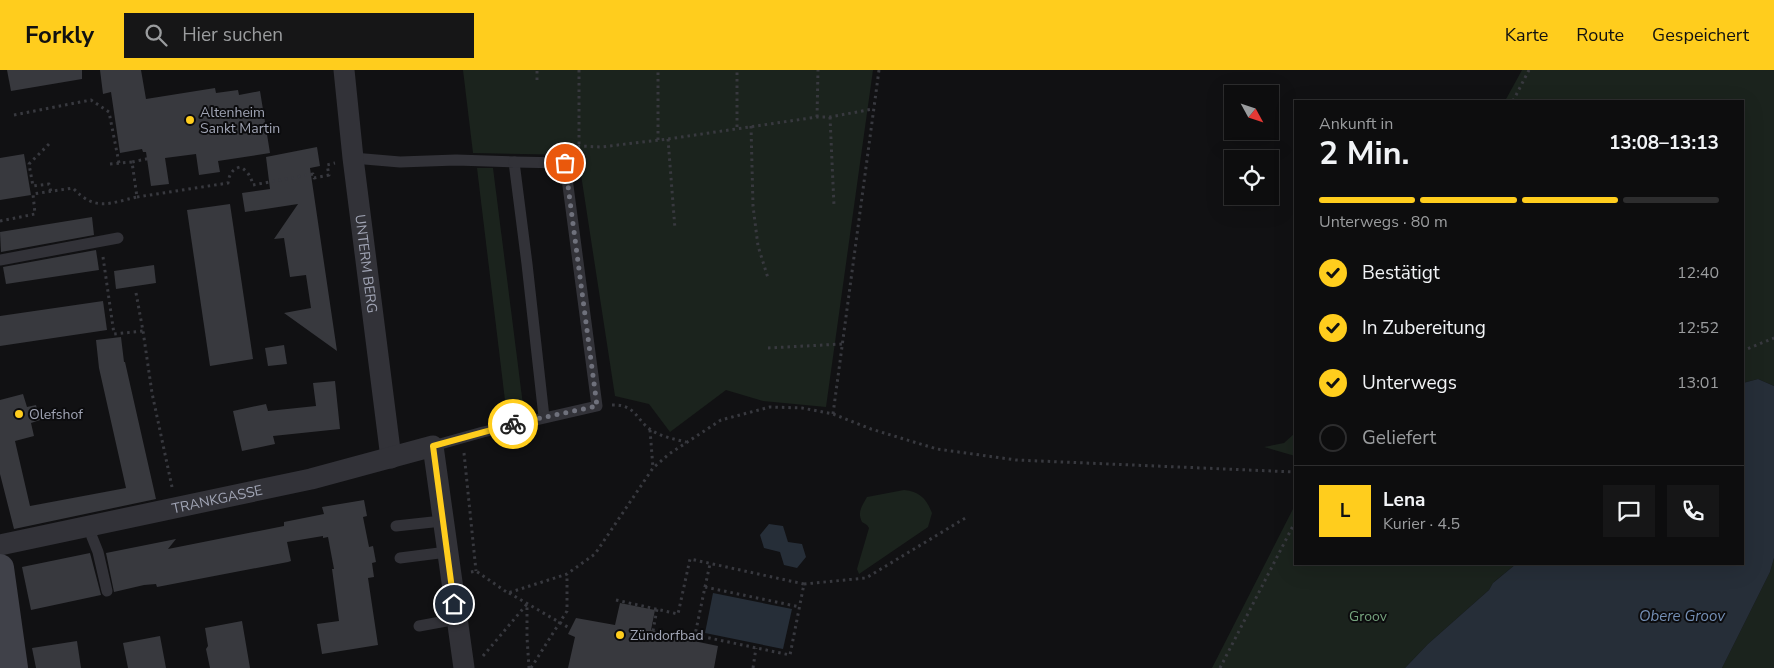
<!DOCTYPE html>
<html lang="de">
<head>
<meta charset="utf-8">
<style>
	:root { --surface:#0d0d0e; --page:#161617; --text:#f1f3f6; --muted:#9a9c9e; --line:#2d2d2e; --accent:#ffcd1d }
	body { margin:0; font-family:"Nunito Sans",sans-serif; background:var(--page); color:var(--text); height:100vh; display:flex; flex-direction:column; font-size:19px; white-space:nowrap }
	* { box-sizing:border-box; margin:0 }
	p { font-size:16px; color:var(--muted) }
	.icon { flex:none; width:28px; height:28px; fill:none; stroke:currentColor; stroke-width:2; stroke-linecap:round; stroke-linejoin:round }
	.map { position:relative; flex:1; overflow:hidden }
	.panel { position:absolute; left:1294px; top:30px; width:450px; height:465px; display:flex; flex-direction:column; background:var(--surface); border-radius:0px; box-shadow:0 5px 20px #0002,0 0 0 1px var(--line) }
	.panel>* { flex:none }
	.needle { width:32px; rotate:130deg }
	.controls { position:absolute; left:1224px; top:15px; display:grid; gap:10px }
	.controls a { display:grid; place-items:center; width:55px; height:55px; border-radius:0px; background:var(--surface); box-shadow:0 5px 20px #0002,0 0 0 1px var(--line); font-size:25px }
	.pin { position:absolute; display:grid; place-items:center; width:42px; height:42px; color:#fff; margin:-21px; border:2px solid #fff; border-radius:50%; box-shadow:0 1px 5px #0007 }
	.courier { position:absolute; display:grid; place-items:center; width:50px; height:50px; margin:-25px; border:4px solid #ffcd1d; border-radius:50%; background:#fff; color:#222; box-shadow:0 1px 6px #0007 }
	.head em { font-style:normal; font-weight:700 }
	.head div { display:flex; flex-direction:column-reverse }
	.head { display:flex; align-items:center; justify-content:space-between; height:85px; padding:0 25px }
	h1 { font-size:32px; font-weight:700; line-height:38px }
	.bar { display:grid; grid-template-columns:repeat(4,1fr); gap:8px 5px; align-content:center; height:60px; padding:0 25px }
	.bar i { height:6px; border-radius:4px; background:var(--line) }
	.bar .selected { background:var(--accent) }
	.bar p { grid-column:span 4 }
	.line { display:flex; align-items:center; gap:12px; padding:0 25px; border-top:1px solid var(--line) }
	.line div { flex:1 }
	.round { display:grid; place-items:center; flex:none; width:52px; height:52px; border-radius:0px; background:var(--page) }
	ol { padding:0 25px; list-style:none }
	li { display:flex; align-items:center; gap:15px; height:55px }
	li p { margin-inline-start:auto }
	li .icon { padding:5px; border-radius:50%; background:var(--accent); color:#111; stroke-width:4 }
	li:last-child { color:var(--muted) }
	li i { width:28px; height:28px; border:2px solid var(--line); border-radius:50% }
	header { display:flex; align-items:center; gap:30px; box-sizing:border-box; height:70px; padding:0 25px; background:var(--accent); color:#111 }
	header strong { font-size:24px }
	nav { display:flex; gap:28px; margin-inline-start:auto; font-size:18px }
	.search { width:350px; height:45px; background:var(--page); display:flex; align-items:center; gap:12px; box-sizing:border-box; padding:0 18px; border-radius:0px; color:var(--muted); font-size:19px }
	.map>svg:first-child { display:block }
	.green { fill:#1b231d }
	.water { fill:#262e38 }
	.building { fill:#38393e }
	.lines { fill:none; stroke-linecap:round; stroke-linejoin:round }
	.path { stroke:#38393f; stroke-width:3; stroke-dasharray:2.5 4; stroke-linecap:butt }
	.lane { stroke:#323238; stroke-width:11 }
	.street { stroke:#323238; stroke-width:21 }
	.secondary { stroke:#404149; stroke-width:28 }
	.done { stroke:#6f717c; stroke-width:5; stroke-dasharray:0 9 }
	.route { stroke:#ffcd1d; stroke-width:6 }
	.poi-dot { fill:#ffcd1d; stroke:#0c0c0e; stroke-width:2 }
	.labels { text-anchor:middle; stroke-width:4; stroke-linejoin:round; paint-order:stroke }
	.poi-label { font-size:14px; fill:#a1a5b5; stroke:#0c0c0e; text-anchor:start }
	.street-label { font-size:14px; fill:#a1a5b5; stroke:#0c0c0e }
	.park-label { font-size:14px; fill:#76a37e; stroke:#0c0c0e }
	.water-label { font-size:15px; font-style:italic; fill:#748fb5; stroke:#0c0c0e }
</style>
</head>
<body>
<header>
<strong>Forkly</strong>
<div class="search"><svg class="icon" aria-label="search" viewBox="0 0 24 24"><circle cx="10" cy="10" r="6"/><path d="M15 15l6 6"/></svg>Hier suchen</div>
<nav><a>Karte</a><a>Route</a><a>Gespeichert</a></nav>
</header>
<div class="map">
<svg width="1774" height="598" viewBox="0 0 1774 598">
	<rect width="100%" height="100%" fill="#111113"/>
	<g class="green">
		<polygon points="463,0 873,0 826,337 763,331 726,320 670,362 649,334 615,326 578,85 473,83"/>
		<polygon points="1522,0 1774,0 1774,316 1758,309 1743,313 1742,31 1505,31"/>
		<polygon points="477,98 493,98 524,343 507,347"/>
		<polygon points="1295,363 1295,386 1264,377 1284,373"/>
		<path d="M904,420C920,422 926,428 932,443L928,457L859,504L857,499L869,458L867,455L862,452C857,442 862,436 867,427Z"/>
		<polygon points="1295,435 1295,494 1516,494 1494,512 1489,520 1428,574 1405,598 1212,598"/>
		<polygon points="1774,488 1774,598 1722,598 1770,502"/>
	</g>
	<g class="water">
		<polygon points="1758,309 1774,316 1774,488 1770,502 1722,598 1405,598 1428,574 1489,520 1493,513 1516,494 1742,494 1743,313"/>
		<polygon points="769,454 783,456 788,472 802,474 806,487 797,498 784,495 780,482 764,478 760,465"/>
		<polygon points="713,523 792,539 783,579 705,563"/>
	</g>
	<g class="building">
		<polygon points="7,0 82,0 82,9 11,21"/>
		<polygon points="100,0 141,0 146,29 215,18 216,23 238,20 239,25 260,21 270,83 218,91 220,102 199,105 196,84 165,88 169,114 151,116 146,82 143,82 142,79 120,83 111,22 103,24"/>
		<polygon points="317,77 320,96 310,98 337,281 284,243 311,238 306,205 290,207 284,168 274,169 298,134 245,142 242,123 270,119 266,87"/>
		<polygon points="24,84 31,125 0,130 0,88"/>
		<polygon points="230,134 253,289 210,296 187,140"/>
		<polygon points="92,147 94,165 1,182 0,162"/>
		<polygon points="96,180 99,200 6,214 3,197"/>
		<polygon points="154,195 156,213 116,219 114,201"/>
		<polygon points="103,231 107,260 0,276 0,246"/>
		<polygon points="121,267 124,292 125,292 156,429 14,459 0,404 0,330 23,324 27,337 36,335 40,350 31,353 34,366 15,371 30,436 126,418 99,298 96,270"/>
		<polygon points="284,275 287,294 268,296 265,278"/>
		<polygon points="335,311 340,359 273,366 275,374 242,381 233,341 266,334 268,341 316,336 313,313"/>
		<polygon points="364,430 367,446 363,447 369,477 373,476 376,492 372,493 374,507 368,508 378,575 322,584 317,554 339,551 332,499 334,499 328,467 323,468 323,466 287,472 291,491 288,492 157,517 156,514 144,515 114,522 106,483 176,469 168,479 284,456 284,452 324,444 322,437"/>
		<polygon points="90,483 101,525 31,540 22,497"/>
		<polygon points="620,533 655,540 651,560 656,561 655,563 718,576 714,598 568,598 575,567 568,564 576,548 615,555"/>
		<polygon points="242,551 250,598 210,598 206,579 208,576 205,558"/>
		<polygon points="160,566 166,598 128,598 123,573"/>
		<polygon points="77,571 81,598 36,598 32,578"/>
	</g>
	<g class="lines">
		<g class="path">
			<polyline points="579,0 579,76"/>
			<polyline points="537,10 537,0"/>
			<polyline points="1513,31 1529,0"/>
			<polyline points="14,45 91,30 109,42 119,93"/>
			<polyline points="817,47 818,0"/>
			<polyline points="830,47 834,136"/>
			<polyline points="751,56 753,136 758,176 768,208"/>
			<polyline points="737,57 737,0"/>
			<polyline points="668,69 675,159"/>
			<polyline points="658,70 658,0"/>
			<polyline points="49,74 29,94 33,116 49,114 51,122"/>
			<polyline points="574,82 579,76 601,77 668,69 817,47 830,47 873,39"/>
			<polyline points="110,94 132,92"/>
			<path d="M137,127L228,113C229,105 232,99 240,97C248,101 251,107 253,115L313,104L314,108L329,105L327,95L335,93"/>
			<path d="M0,151L35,144L33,124L73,118C95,142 110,133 137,127L132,92L151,88"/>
			<polyline points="103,187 114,264 143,261"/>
			<polyline points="136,223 143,261 152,323 172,417"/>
			<polyline points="768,278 842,274"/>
			<polyline points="1742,281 1774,268"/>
			<path d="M612,335C636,334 636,350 651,360C662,367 674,369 686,372"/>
			<polyline points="833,344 879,0"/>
			<polyline points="650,360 653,398"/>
			<polyline points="464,383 476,501"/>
			<polyline points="471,502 476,501 508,523 567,504 595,484 653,398 669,384 721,350 770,337 802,338 833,344 871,359 937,379 1016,390 1295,402"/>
			<polyline points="804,514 866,508 967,447"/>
			<polyline points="705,517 710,494"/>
			<polyline points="509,523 571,559"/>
			<polyline points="616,530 678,544 690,489 804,514 790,585 695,565 705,517 800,537"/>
			<polyline points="653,561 657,539"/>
			<polyline points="483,586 527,534 527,567 529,598"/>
			<polyline points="531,598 567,541 567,504"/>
			<polyline points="753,598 756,578"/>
			<polyline points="1220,598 1295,452"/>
		</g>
		<g class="lane">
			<polyline points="353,88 400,92 456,90 514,92 527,194 544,347"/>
			<polyline points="0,190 118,168"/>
			<polyline points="433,376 483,362 597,336 565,93 514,92"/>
			<polyline points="90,456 92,467 98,482 107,521"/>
			<polyline points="396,456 442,451"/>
			<polyline points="400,488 447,482"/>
			<polyline points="419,556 457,549"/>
		</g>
		<g class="street">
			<path id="s1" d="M344,0L353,88L391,388"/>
			<path id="s2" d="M0,475L311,409L433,376L464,598"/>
		</g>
		<polyline class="secondary" points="0,498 14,598"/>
	</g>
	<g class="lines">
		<polyline class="done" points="513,354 597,336 565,93"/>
		<polyline class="route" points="454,534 433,376 513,354"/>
	</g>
	<g class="poi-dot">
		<circle cx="190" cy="50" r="5"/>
		<circle cx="19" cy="344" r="5"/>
		<circle cx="620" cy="565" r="5"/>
	</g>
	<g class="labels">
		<g class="poi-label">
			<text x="200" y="47">Altenheim<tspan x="200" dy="16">Sankt Martin</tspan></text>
			<text x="29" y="349">Olefshof</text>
			<text x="630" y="570">Zündorfbad</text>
		</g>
		<g class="street-label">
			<text dy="5" stroke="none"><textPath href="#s1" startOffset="195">UNTERM BERG</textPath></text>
			<text dy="5" stroke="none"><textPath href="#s2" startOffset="222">TRANKGASSE</textPath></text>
		</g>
		<g class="park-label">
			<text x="1368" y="551">Groov</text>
		</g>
		<g class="water-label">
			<text x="1682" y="551">Obere Groov</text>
		</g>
	</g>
</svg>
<div class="controls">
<a><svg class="needle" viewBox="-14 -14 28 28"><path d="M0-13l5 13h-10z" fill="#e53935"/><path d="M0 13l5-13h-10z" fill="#9a9c9e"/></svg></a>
<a><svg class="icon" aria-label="locate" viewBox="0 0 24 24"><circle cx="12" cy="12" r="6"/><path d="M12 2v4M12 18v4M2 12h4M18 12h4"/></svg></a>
</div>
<div class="pin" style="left:565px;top:93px;background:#ea580c"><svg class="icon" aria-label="bag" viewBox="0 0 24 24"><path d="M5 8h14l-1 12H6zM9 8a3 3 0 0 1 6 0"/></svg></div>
<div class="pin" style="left:454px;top:534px;background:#1f2937"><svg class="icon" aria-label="home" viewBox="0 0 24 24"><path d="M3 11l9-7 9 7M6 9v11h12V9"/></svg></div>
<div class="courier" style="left:513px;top:354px"><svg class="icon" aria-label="bike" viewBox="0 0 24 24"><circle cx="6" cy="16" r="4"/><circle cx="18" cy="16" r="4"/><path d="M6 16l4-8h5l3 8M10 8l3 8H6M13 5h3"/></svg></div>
<section class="panel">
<div class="head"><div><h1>2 Min.</h1><p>Ankunft in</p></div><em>13:08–13:13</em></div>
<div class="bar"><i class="selected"></i><i class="selected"></i><i class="selected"></i><i></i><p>Unterwegs · 80 m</p></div>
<ol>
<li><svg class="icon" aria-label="check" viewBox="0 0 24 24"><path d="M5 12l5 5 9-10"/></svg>Bestätigt<p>12:40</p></li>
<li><svg class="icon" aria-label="check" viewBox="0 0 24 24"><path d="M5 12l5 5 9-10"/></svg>In Zubereitung<p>12:52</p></li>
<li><svg class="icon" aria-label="check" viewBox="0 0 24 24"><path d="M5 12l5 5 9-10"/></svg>Unterwegs<p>13:01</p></li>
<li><i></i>Geliefert</li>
</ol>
<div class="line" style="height:90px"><b class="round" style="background:var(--accent);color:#111">L</b><div><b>Lena</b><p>Kurier · 4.5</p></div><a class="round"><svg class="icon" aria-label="chat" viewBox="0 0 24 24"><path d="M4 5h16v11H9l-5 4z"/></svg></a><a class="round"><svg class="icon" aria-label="phone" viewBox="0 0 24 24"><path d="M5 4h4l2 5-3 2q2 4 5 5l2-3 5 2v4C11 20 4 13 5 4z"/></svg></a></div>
</section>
</div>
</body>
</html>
